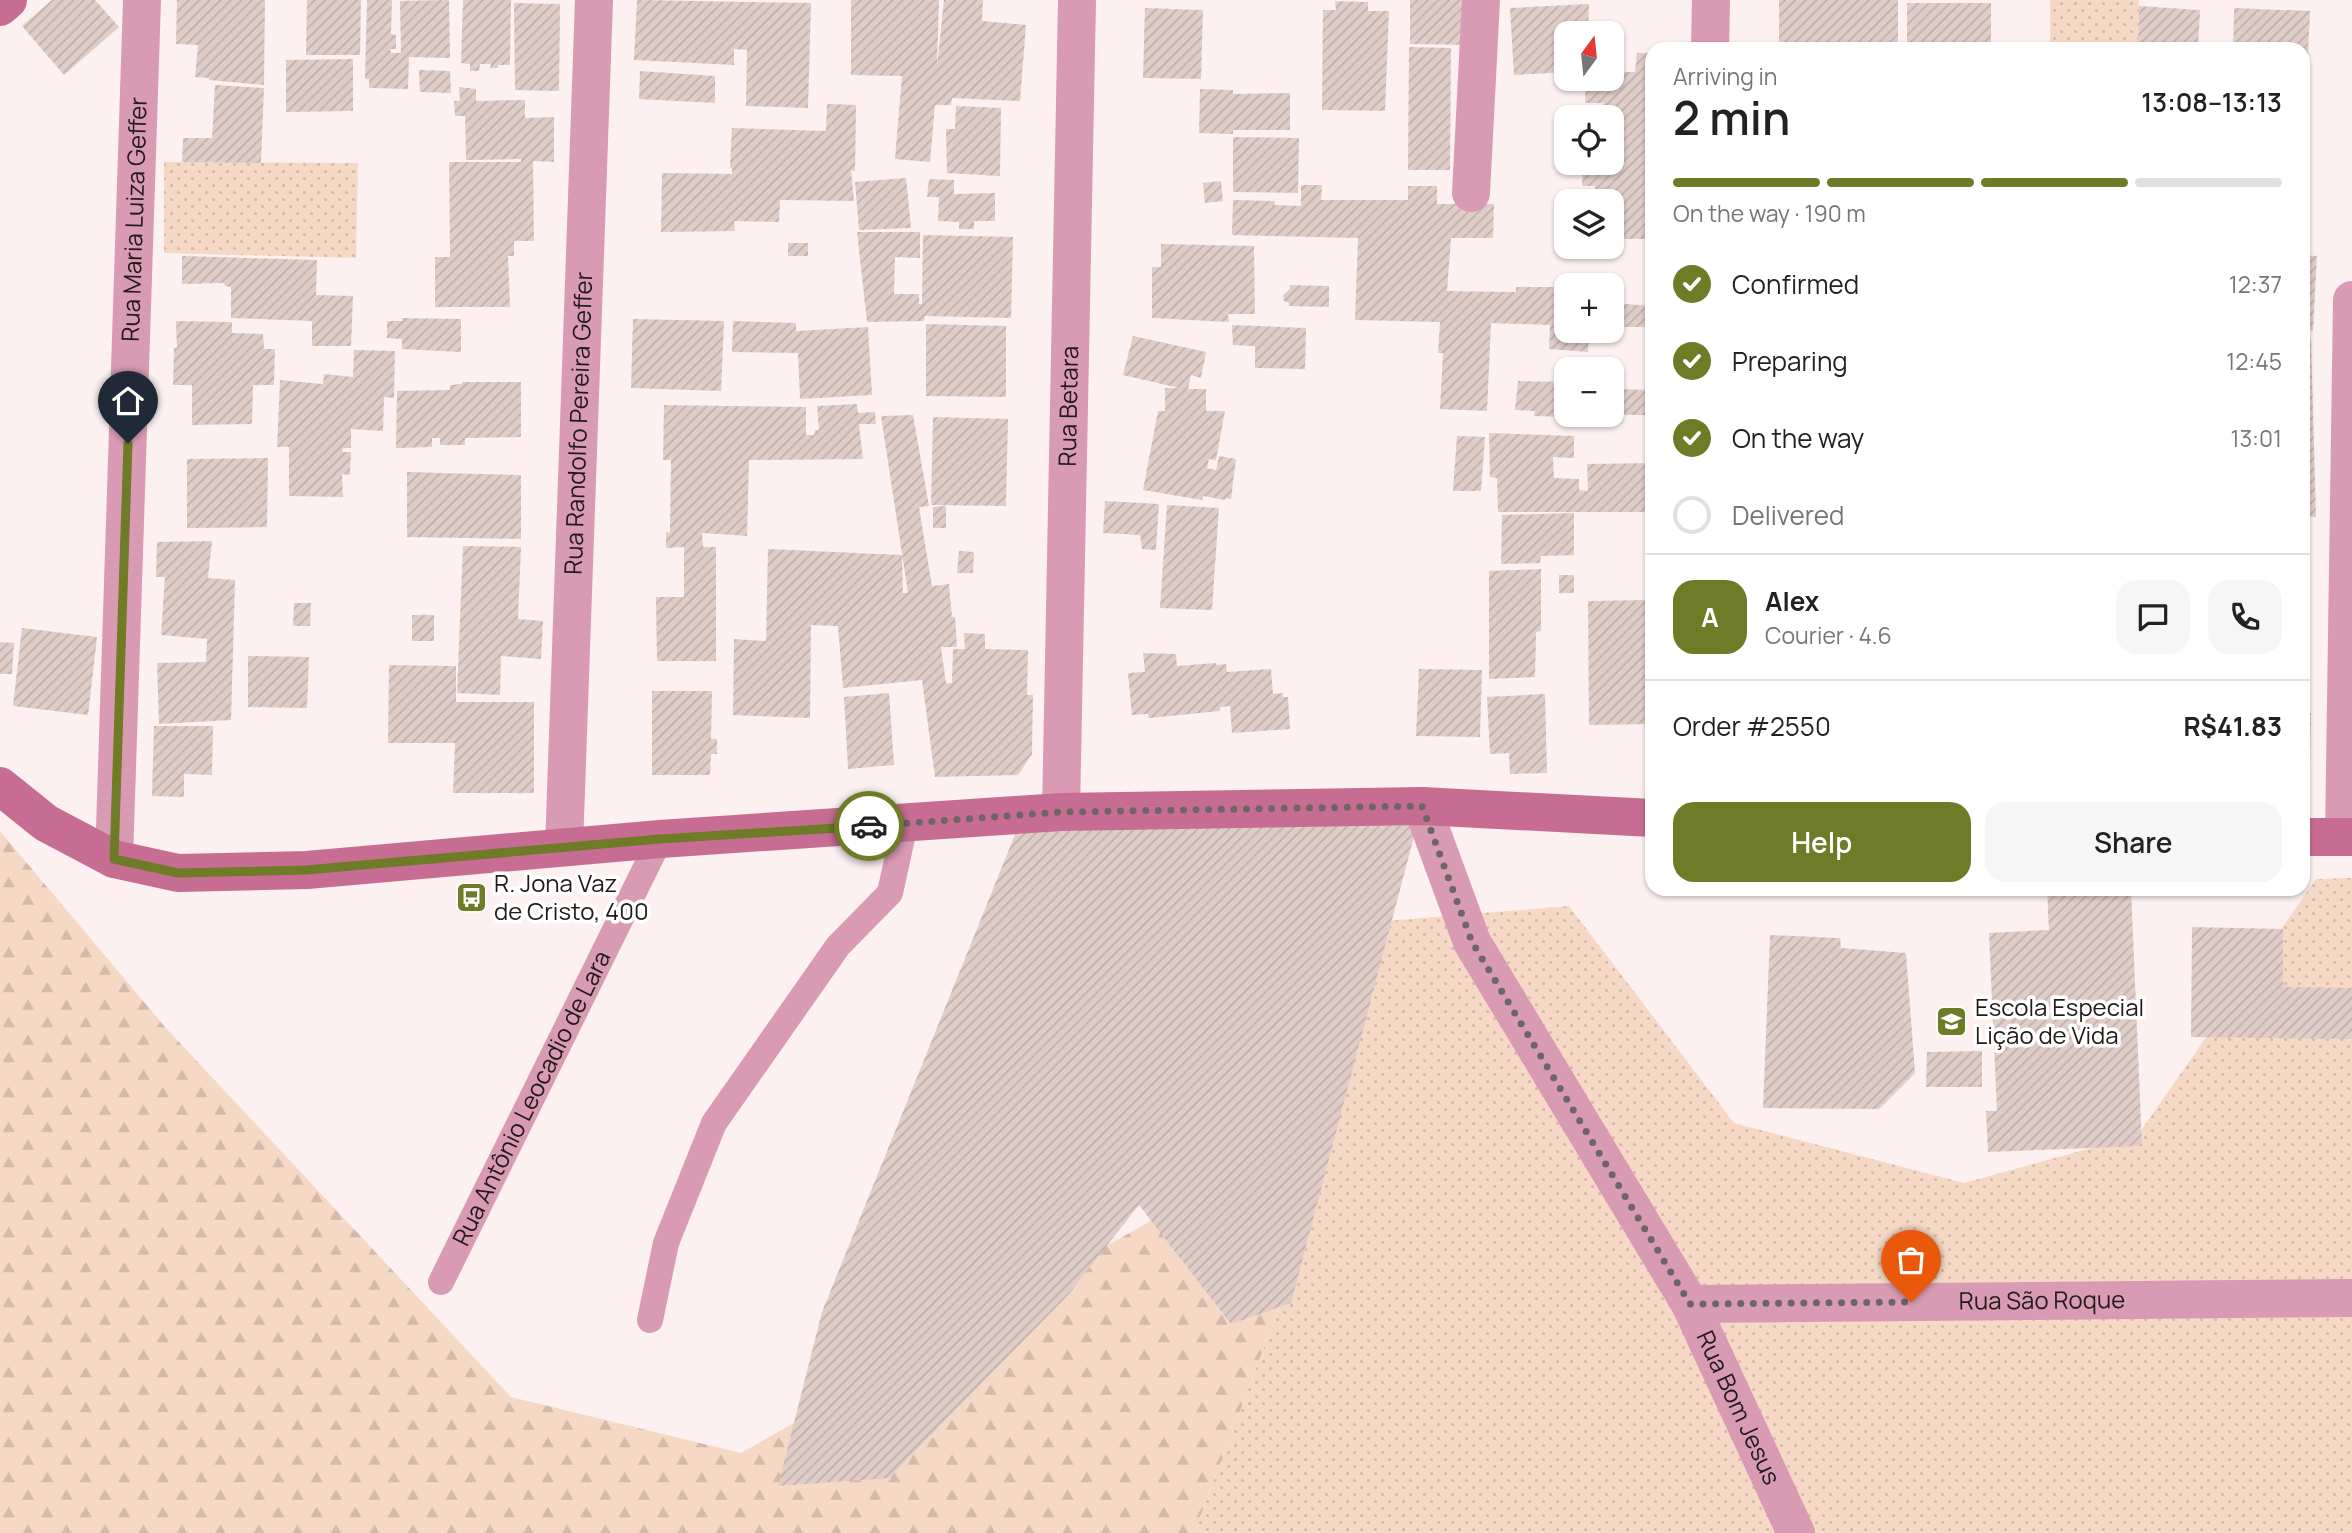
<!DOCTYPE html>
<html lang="en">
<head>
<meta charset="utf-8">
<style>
	:root { --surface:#fff; --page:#f6f6f6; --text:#222; --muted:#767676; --line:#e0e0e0; --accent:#6e7b27 }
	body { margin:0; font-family:Manrope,sans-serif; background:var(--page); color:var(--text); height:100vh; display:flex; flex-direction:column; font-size:26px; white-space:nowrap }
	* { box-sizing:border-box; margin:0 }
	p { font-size:23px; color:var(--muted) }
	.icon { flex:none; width:38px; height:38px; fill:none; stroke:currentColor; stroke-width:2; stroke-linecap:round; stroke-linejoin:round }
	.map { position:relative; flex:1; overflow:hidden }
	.panel { position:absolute; left:1645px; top:42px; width:665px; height:854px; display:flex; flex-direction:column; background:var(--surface); border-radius:21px; box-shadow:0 2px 5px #0004 }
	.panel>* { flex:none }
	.needle { width:46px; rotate:15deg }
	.tools { position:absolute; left:1554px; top:21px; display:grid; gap:14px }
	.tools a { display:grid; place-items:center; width:70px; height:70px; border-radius:14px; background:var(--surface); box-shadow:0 2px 5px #0004; font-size:35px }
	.pin { position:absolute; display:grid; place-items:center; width:60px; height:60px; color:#fff; margin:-72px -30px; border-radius:50% 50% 50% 0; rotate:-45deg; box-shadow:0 0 7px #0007 }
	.pin .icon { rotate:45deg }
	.courier { position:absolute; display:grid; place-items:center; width:70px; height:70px; margin:-35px; border:5px solid #6e7b27; border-radius:50%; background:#fff; color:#222; box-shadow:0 2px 9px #0007 }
	.overview em { font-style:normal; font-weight:600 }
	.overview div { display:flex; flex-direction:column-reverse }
	.overview { display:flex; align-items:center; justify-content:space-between; height:119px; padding:0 28px }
	h1 { font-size:46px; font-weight:600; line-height:52px }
	.bar { display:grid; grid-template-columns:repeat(4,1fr); gap:10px 7px; align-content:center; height:84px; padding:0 28px }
	.bar i { height:9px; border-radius:5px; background:var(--line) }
	.bar .current { background:var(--accent) }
	.bar p { grid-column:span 4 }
	.line { display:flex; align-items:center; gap:18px; padding:0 28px; border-top:2px solid var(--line) }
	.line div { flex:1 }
	.round { display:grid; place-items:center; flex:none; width:74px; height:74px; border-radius:21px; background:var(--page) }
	ol { padding:0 28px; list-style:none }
	li { display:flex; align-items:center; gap:21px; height:77px }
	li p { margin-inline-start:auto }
	li .icon { padding:7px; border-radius:50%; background:var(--accent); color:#fff; stroke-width:4 }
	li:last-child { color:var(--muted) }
	li i { width:38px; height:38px; border:4px solid var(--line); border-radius:50% }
	.button { display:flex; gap:14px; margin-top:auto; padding:14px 28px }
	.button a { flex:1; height:80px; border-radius:21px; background:var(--accent); color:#fff; font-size:28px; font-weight:600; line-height:80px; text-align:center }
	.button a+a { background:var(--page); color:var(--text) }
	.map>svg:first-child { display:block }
	.grass { fill:url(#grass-dots) }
	.forest { fill:url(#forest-firs) }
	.building { fill:url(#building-hatch) }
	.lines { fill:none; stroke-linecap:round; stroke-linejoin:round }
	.lane { stroke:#d99bb3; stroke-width:26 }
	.street { stroke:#d99bb3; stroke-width:38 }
	.secondary { stroke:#c76d94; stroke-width:38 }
	.done { stroke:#6e6565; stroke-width:7; stroke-dasharray:0 12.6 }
	.route { stroke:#6e7b27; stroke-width:9 }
	.labels { text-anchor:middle; stroke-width:7; stroke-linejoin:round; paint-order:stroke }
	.street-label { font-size:24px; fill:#211a1a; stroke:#fff }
	.poi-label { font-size:24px; fill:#211a1a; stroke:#fff; text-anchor:start }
</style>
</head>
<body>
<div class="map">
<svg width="2352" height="1533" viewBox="0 0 2352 1533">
	<defs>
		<pattern id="grass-dots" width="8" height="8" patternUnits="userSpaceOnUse" patternTransform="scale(1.75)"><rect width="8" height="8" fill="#f6d9c5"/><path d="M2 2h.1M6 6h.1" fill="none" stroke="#d3baa9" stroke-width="1.8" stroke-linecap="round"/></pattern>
		<pattern id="forest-firs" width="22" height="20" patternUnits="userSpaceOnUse" patternTransform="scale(1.75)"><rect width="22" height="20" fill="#f6d9c5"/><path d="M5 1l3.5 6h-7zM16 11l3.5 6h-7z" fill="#d3baa9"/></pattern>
		<pattern id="building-hatch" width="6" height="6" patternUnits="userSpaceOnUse" patternTransform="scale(1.75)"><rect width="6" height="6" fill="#e0cdc8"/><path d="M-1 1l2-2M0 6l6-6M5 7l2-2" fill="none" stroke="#c0afab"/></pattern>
	</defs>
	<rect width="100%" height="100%" fill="#fcf0f1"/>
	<g class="grass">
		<polygon points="2050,0 2139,0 2138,49 2050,49"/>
		<polygon points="164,162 358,163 356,258 164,253"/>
		<polygon points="2352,878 2352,1533 1194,1533 1310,1225 1338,925 1569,906 1734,1123 1964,1183 2138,1135 2316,879"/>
	</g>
	<polygon class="forest" points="0,831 165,1027 511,1397 741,1453 1200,1193 1310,1225 1194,1533 0,1533"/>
	<g class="building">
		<polygon points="52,0 95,0 119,27 64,75 22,26"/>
		<polygon points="177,0 265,0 264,85 209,80 209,78 195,77 198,45 176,44"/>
		<polygon points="307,0 361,0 360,55 306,55"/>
		<polygon points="367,0 392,0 391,34 396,35 396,49 390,49 391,53 401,53 400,1 449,0 450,58 409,57 408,89 369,88 369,79 365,79"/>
		<polygon points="463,0 511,0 510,65 498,65 498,68 490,68 491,64 480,64 479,71 470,71 470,64 461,63"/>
		<polygon points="637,0 811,3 808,108 746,106 747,50 734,49 734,65 634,60"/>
		<polygon points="851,0 939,0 937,68 944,0 983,0 982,21 1026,25 1020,101 952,98 951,105 935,105 930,162 895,159 902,76 851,75"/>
		<polygon points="1410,0 1472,0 1472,45 1410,44"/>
		<rect x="1779" y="0" width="119" height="49"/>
		<polygon points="1335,1 1368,2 1368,11 1389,11 1385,111 1322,110 1323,10 1336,10"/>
		<polygon points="514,3 560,4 559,91 515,90"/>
		<rect x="1907" y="3" width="84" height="46"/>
		<polygon points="1589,4 1588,33 1566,33 1566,72 1514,75 1510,8"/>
		<polygon points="2139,6 2200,10 2198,49 2138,49"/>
		<polygon points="1145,8 1203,10 1201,79 1143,78"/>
		<polygon points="2234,8 2310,11 2307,77 2303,77 2303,49 2233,49"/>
		<polygon points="1409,47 1451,48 1450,170 1408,170"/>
		<polygon points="1637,53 1652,53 1652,239 1612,239 1611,196 1595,196 1595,186 1582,186 1583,163 1612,163 1612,117 1603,117 1604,103 1585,103 1586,79 1612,79 1612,57 1615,57 1614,72 1635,72"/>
		<polygon points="353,59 353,111 286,112 286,60"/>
		<polygon points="419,70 450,71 451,93 420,92"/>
		<polygon points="640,71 715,76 715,103 639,99"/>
		<polygon points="215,85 264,88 261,163 182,162 183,138 212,138"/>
		<polygon points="459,87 476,89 476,101 525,100 525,118 554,117 554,162 533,161 534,241 514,241 514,256 508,256 510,307 435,307 435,257 450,257 449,162 521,162 521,159 466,160 465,116 455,116 454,101 460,101"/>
		<polygon points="1200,89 1233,90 1233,94 1290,93 1290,130 1233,130 1233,134 1199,133"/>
		<polygon points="827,104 856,105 855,171 851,170 854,201 780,200 779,222 734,221 735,231 661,232 662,173 732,174 732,168 730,168 732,128 826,131"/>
		<polygon points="956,106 1001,108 1000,176 947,173 946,129 955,129"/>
		<polygon points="1233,137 1299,138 1298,193 1233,192"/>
		<polygon points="2303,169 2310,169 2305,211 2303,211"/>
		<polygon points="906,178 911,228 859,230 855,182"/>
		<polygon points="929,179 954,180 954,194 995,193 995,221 974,221 974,229 959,229 959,222 938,221 939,197 927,197"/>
		<polygon points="1221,181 1223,201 1205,203 1203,183"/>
		<polygon points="1301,185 1322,185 1321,200 1408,200 1408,186 1437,186 1437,204 1494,204 1493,238 1451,238 1447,291 1516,292 1516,287 1566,287 1566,331 1589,331 1588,352 1549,349 1550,325 1491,323 1487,411 1440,409 1443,353 1438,353 1440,322 1355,320 1358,238 1232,235 1233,200 1275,201 1274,205 1301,206"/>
		<polygon points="857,232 920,232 920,258 895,257 894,294 919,294 919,304 922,304 923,235 1013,237 1011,318 925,316 924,321 867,322"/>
		<rect x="788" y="243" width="20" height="13"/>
		<polygon points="1161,244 1254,246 1255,314 1228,314 1229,322 1152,318 1152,267 1161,267"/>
		<polygon points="2303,255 2317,256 2313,331 2303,331"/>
		<polygon points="182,256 317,260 316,295 353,296 351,346 312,346 312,321 231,318 231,287 225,286 224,283 182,284"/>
		<polygon points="1290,285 1329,286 1329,307 1289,306 1289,303 1284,301 1283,295 1290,289"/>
		<polygon points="1612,303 1652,306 1652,327 1612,327"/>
		<polygon points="402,318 461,319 461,352 402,349 402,339 387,338 387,321 403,321"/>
		<polygon points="633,319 724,321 721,391 631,388"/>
		<polygon points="176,321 232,322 232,333 263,334 264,349 275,349 274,385 253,385 252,424 192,425 192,385 173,385 174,348 177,348"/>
		<polygon points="733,321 796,323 796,331 868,327 872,395 800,399 798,353 732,352"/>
		<polygon points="926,324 1006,326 1006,397 926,396"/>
		<polygon points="1232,325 1306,328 1305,369 1255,368 1255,346 1233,345"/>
		<polygon points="1133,336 1206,352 1201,378 1191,375 1188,389 1206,389 1206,411 1225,411 1216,460 1209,459 1207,468 1216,470 1219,456 1236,459 1231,499 1226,498 1225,500 1203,496 1202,500 1143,490 1158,411 1165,411 1165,388 1179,388 1123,375"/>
		<polygon points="2303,339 2311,339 2316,517 2303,517"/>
		<polygon points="354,350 395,351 394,398 384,397 383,431 351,429 351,448 343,448 342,452 351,452 350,475 342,474 343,497 289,496 289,447 277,447 280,380 323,384 324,374 353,377"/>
		<polygon points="1518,381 1566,382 1566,415 1596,415 1596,418 1534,416 1535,411 1515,410"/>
		<polygon points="462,382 521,382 521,437 465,438 465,445 440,445 440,438 432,438 432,447 396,448 397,391 450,390 450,385 462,384"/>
		<polygon points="1615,389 1652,390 1652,415 1613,415"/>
		<polygon points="857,404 858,413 875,412 876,424 859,424 863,459 749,460 747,536 702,533 703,547 716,547 716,661 657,661 656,597 684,597 684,547 666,548 666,532 670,533 671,460 663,460 664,405 806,407 806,435 814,435 815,430 819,430 817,406"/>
		<polygon points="913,415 929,506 919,507 932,586 949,584 952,617 955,617 957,647 941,647 946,683 952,683 953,649 965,649 964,633 985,634 985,649 1028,650 1027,695 1033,695 1032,754 1018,775 935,777 922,680 843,688 838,626 811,625 810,718 733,715 734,639 766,641 768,549 902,555 903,593 908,593 881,416"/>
		<polygon points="933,417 1008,419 1006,506 931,505"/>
		<polygon points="1489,433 1574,436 1574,458 1553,457 1554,478 1579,479 1579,490 1588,491 1587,464 1652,463 1652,512 1498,512 1497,478 1490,477"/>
		<polygon points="1457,436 1485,437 1481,491 1453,491"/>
		<polygon points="268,458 267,527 187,528 187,459"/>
		<polygon points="407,472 521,475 521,539 407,537"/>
		<polygon points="1105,501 1159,504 1156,550 1142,549 1140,535 1103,533"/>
		<polygon points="1167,505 1219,508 1212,610 1160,608"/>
		<polygon points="946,506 946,528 933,528 933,507"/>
		<polygon points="1574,513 1574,555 1541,556 1540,563 1501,564 1502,515"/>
		<polygon points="212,541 208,578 235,580 231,720 159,724 157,663 206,662 207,639 161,635 165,577 156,577 157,542"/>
		<polygon points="463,546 521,547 518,619 543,621 541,659 501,656 500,695 457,693"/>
		<polygon points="959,551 974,552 973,573 957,573"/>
		<polygon points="1541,569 1541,631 1536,632 1535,677 1489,679 1489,571"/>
		<rect x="1559" y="575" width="15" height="18"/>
		<polygon points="1652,600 1652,724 1589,725 1588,601"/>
		<polygon points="294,603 311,603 310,626 293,626"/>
		<rect x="412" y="615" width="22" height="26"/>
		<polygon points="22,628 97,637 88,715 13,706"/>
		<polygon points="0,642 14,643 12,674 0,674"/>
		<polygon points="1143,653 1176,654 1177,666 1216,663 1216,665 1226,664 1227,672 1271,669 1273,694 1283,693 1283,697 1288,697 1290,729 1232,733 1230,706 1220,707 1220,711 1149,718 1148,714 1132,715 1128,673 1145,672"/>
		<polygon points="248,656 309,657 307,708 248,707"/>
		<polygon points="389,665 456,666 456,702 534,702 534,793 453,793 455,743 388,743"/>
		<polygon points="1419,669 1482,670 1480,737 1416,736"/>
		<polygon points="652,691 712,691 711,739 717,739 717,754 711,754 710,775 652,775"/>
		<polygon points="889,693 894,765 848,769 844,697"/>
		<polygon points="1545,694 1547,773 1510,774 1509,753 1490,754 1487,697"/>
		<polygon points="2303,712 2311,713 2310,768 2303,768"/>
		<polygon points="154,726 213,726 212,775 184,774 184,797 152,796"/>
		<polygon points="1422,806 1291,1303 1231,1324 1139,1205 1068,1295 889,1478 778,1486 822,1312 1023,815"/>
		<polygon points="2047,889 2131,889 2142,1146 1988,1152 1986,1111 1997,1111 1989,933 2049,930"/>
		<polygon points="2192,927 2283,929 2283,987 2352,988 2352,1039 2191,1037"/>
		<polygon points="1770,935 1840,938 1841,948 1906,953 1915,1073 1879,1109 1763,1108"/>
		<polygon points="1982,1051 1982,1087 1926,1087 1927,1052"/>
	</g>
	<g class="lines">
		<g class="lane">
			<path id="s1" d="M441,1282L660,839"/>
			<polyline points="650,1320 666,1243 714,1123 838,946 890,893 905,824"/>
		</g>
		<g class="street">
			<polyline points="1710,49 1711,0"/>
			<polyline points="1471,193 1481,0"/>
			<path id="s2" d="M1422,806L1472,942L1690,1304L1796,1533"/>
			<path id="s3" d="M1061,812L1077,0"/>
			<polyline points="2344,837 2352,300"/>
			<path id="s4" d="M564,847L594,0"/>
			<path id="s5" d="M114,859L142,0"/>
			<path id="s6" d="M1690,1304L2352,1298"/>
		</g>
		<g class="secondary">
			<polyline points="0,7 8,0"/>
			<polyline points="0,786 46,823 114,859 178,873 307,870 660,839 1061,812 1422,806 1652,818"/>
			<polyline points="2303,837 2352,837"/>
		</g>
	</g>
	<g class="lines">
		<polyline class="done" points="869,826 1061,812 1422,806 1472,942 1690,1304 1911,1302"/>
		<polyline class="route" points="128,443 114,859 178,873 306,870 660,839 869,826"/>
	</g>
	<defs>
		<symbol id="bus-square" viewBox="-11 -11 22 22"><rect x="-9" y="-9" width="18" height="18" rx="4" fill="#6e7b27" stroke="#fff"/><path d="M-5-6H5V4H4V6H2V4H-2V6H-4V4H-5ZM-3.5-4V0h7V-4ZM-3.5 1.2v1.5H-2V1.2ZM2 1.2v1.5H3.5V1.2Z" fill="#fff"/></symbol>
		<symbol id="school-square" viewBox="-11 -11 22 22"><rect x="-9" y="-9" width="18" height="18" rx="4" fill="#6e7b27" stroke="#fff"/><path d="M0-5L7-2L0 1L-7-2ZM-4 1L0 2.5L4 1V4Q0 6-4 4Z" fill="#fff"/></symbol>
	</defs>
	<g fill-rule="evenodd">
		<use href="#bus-square" x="454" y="880" width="35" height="35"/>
		<use href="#school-square" x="1934" y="1004" width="35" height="35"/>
	</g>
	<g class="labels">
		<g class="street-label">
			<text dy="8" stroke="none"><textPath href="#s5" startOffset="640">Rua Maria Luiza Geffer</textPath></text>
			<text dy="8" stroke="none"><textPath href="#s3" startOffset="406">Rua Betara</textPath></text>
			<text dy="8" stroke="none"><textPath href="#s4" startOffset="424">Rua Randolfo Pereira Geffer</textPath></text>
			<text dy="8" stroke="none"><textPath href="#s1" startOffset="205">Rua Antônio Leocadio de Lara</textPath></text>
			<text dy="8" stroke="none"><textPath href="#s6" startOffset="352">Rua São Roque</textPath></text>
			<text dy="8" stroke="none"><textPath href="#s2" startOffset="682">Rua Bom Jesus</textPath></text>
		</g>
		<g class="poi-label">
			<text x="494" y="892">R. Jona Vaz<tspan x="494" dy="28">de Cristo, 400</tspan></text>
			<text x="1975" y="1016">Escola Especial<tspan x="1975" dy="28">Lição de Vida</tspan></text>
		</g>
	</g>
</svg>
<div class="tools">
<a><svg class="needle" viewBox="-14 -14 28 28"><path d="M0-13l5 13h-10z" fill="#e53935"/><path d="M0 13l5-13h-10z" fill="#767676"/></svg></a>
<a><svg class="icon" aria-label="locate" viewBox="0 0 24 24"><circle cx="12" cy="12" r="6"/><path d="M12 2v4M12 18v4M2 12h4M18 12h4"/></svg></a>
<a><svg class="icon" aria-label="layers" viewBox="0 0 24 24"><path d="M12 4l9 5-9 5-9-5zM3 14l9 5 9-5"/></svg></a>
<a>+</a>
<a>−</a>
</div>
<div class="pin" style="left:1911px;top:1302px;background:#ea580c"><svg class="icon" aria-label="bag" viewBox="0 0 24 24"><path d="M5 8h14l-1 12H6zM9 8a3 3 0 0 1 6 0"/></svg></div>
<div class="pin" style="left:128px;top:443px;background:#1f2937"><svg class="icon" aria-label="home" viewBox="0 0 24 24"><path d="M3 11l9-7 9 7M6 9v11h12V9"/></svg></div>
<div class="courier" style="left:869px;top:826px"><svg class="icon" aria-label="car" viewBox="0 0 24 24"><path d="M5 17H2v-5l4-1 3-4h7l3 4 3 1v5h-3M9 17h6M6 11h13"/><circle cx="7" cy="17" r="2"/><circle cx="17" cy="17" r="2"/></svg></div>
<section class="panel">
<div class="overview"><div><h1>2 min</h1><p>Arriving in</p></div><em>13:08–13:13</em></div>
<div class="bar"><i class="current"></i><i class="current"></i><i class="current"></i><i></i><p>On the way · 190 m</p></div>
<ol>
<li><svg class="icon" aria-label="check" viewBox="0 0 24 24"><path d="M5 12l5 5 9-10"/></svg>Confirmed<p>12:37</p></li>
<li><svg class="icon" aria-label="check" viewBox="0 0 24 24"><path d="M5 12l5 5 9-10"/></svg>Preparing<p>12:45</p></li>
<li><svg class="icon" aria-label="check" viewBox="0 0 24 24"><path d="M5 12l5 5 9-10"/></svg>On the way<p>13:01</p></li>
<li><i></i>Delivered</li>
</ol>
<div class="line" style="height:126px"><b class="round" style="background:var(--accent);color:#fff">A</b><div><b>Alex</b><p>Courier · 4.6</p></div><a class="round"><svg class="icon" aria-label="chat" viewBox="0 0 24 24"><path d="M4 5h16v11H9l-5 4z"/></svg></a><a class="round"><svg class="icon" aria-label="phone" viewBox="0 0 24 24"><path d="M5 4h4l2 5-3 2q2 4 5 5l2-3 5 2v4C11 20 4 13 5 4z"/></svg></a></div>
<div class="line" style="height:91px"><div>Order #2550</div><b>R$41.83</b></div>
<div class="button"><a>Help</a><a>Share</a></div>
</section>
</div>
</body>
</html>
